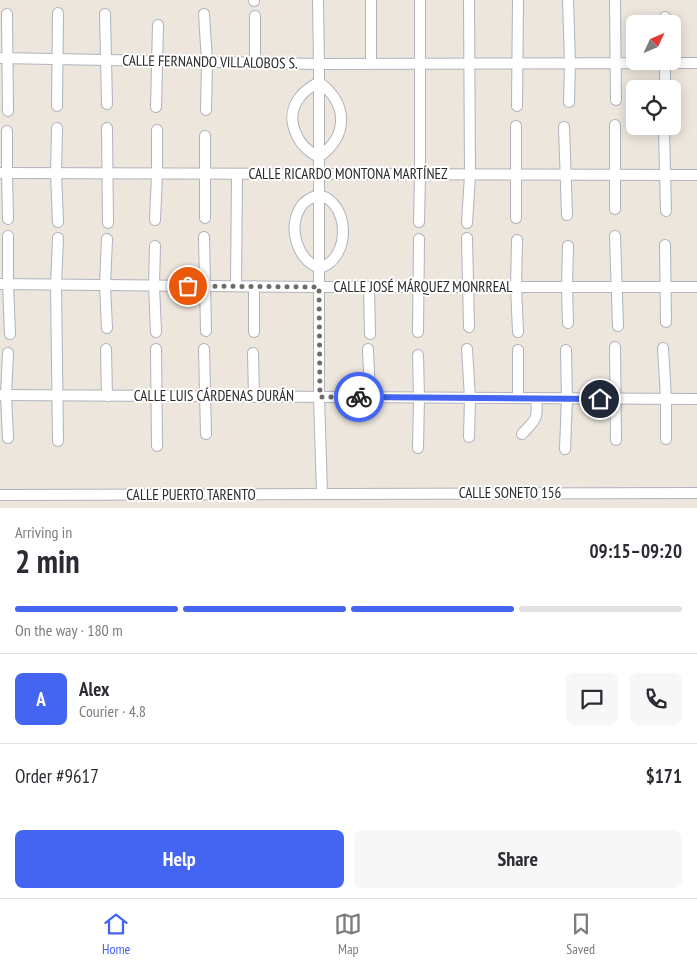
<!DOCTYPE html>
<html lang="en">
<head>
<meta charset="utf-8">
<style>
	:root { --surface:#fff; --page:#f7f7f7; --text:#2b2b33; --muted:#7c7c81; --line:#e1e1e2; --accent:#4464f2 }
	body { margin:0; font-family:"PT Sans Narrow",sans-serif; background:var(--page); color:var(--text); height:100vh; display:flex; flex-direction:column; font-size:19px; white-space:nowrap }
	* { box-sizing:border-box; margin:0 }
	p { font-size:16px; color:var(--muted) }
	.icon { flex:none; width:28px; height:28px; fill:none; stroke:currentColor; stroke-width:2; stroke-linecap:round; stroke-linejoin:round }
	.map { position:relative; height:508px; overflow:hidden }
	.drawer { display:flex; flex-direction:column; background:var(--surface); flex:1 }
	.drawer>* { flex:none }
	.needle { width:32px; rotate:46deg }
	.buttons { position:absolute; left:626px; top:15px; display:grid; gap:10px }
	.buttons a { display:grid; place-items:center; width:55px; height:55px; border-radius:8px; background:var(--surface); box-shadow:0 2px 12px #0003; font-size:25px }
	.pin { position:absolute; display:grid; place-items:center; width:42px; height:42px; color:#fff; margin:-21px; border:2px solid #fff; border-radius:50%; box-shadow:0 1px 5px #0007 }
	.courier { position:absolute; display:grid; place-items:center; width:50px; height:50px; margin:-25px; border:4px solid #4464f2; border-radius:50%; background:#fff; color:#222; box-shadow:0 1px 6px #0007 }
	.overview em { font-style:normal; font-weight:700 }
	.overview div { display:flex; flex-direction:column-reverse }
	.overview { display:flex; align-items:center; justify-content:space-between; height:85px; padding:0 15px }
	h1 { font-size:32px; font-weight:700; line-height:38px }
	.bar { display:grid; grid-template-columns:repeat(4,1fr); gap:8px 5px; align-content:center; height:60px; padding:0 15px }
	.bar i { height:6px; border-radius:4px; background:var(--line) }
	.bar .current { background:var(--accent) }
	.bar p { grid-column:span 4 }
	.line { display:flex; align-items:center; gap:12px; padding:0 15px; border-top:1px solid var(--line) }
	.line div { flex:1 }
	.round { display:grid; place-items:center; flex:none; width:52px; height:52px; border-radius:8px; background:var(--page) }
	.primary-button { display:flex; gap:10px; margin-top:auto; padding:10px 15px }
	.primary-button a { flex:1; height:58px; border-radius:8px; background:var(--accent); color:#fff; font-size:20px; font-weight:700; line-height:58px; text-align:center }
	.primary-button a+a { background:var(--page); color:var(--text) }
	.tab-bar { display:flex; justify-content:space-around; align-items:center; height:70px; border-top:1px solid var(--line); background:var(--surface); font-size:14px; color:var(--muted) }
	.tab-bar a { display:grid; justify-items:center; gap:2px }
	.tab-bar .current { color:var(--accent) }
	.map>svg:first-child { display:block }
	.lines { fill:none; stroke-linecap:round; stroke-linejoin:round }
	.minor-casing { stroke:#b0b3bd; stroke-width:12 }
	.minor { stroke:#fff; stroke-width:10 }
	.done { stroke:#6e6c69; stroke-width:5; stroke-dasharray:0 9 }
	.route { stroke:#4464f2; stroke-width:6 }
	.labels { text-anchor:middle; stroke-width:4; stroke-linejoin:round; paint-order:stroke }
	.street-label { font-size:15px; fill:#2a2a2a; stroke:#fff }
</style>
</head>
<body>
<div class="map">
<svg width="697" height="508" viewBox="0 0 697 508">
	<rect width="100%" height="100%" fill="#ece6dd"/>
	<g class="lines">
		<defs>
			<g id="minor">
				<polyline points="318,0 319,64 319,397 322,494"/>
				<polyline points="568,0 570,63 569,102"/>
				<polyline points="615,0 616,100"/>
				<polyline points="254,1 254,0"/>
				<polyline points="7,14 8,111"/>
				<polyline points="105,14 107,104"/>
				<polyline points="204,14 207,62 206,110"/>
				<polyline points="255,16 255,62"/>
				<polyline points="665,24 665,17"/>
				<polyline points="0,58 319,64 697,63"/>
				<polyline points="665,61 665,89"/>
				<polyline points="371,63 371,0"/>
				<path d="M319,82C348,104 349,135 319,157C297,147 283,118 300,97C304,91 312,86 319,82Z"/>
				<polyline points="57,106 58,13"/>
				<polyline points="517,106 518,0"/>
				<polyline points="156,107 158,25"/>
				<polyline points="615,125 615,209"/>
				<polyline points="516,126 516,218"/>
				<polyline points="564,127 567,215"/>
				<polyline points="57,128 56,173 58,222"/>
				<polyline points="107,128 108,223"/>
				<polyline points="664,130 666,211"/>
				<polyline points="7,131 7,173 8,219"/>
				<polyline points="205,136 205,218"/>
				<polyline points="0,173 697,175"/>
				<path d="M319,195C351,203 351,260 319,268C297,259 288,229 300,208C304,201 312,197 319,195Z"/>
				<polyline points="155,220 157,174 157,130"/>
				<polyline points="419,222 420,175 420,0"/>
				<polyline points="467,223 470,175 469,0"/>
				<polyline points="8,236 8,284 10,334"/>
				<polyline points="615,236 618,326"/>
				<polyline points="204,237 206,331"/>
				<polyline points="58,238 56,284 58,441"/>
				<polyline points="467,238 469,327"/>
				<polyline points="107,239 105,285 107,328"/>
				<polyline points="517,240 516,287 518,332"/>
				<polyline points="665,245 666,322"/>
				<polyline points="155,246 154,285 156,332"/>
				<polyline points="568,246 567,287 568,323"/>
				<polyline points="0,284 319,287 697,287"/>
				<polyline points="236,286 237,174"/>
				<polyline points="254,286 254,332"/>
				<polyline points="369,287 370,334"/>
				<polyline points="418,332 419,239"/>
				<polyline points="615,347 616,440"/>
				<polyline points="663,348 666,399 666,439"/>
				<polyline points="106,349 107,396"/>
				<polyline points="156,349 157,446"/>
				<polyline points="204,349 206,434"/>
				<polyline points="368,349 370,397"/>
				<polyline points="467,349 470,398 469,437"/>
				<polyline points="518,350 518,398"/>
				<polyline points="253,353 254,397"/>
				<polyline points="418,355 419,398 418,448"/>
				<polyline points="0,395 697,399"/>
				<path d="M522,434C537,418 538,420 536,398"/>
				<polyline points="8,438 6,395 8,353"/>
				<polyline points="565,449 567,398 566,350"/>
				<polyline points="0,495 697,493"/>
			</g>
		</defs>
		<use href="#minor" class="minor-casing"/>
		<use href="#minor" class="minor"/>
	</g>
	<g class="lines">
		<polyline class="done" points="188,286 319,287 320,397 359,397"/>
		<polyline class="route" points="359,397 600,399"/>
	</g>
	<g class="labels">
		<g class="street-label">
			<text transform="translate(210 62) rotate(1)" y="5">CALLE FERNANDO VILLALOBOS S.</text>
			<text x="348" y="179">CALLE RICARDO MONTONA MARTÍNEZ</text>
			<text x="423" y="292">CALLE JOSÉ MÁRQUEZ MONRREAL</text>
			<text x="214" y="401">CALLE LUIS CÁRDENAS DURÁN</text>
			<text x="510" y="498">CALLE SONETO 156</text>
			<text x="191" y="500">CALLE PUERTO TARENTO</text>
		</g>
	</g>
</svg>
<div class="buttons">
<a><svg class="needle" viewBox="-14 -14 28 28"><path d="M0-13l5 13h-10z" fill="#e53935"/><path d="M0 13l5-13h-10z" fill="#7c7c81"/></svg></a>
<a><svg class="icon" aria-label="locate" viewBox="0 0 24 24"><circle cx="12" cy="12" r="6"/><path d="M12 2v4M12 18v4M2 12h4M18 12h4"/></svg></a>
</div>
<div class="pin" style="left:188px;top:286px;background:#ea580c"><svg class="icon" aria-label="bag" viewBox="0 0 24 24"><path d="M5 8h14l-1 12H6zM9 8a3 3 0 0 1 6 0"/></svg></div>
<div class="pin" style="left:600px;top:399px;background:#1f2937"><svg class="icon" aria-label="home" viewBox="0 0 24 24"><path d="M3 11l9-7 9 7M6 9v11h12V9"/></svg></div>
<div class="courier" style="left:359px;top:397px"><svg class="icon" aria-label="bike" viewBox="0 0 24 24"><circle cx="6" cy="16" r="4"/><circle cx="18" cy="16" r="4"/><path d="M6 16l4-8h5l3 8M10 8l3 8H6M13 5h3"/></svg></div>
</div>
<section class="drawer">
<div class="overview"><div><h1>2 min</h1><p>Arriving in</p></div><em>09:15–09:20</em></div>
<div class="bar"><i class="current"></i><i class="current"></i><i class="current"></i><i></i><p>On the way · 180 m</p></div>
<div class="line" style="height:90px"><b class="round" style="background:var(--accent);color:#fff">A</b><div><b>Alex</b><p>Courier · 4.8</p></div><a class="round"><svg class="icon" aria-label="chat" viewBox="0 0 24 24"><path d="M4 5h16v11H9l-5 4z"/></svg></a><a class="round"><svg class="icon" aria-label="phone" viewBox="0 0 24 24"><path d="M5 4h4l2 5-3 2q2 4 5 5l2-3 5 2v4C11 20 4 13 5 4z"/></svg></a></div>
<div class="line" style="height:65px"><div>Order #9617</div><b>$171</b></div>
<div class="primary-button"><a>Help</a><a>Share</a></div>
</section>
<nav class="tab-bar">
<a class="current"><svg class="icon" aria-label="home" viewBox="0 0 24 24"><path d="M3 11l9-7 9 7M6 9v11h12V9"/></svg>Home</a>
<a><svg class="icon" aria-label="map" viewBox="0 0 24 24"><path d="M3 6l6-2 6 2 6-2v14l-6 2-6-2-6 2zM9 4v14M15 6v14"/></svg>Map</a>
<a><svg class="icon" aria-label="saved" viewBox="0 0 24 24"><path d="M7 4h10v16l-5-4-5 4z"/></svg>Saved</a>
</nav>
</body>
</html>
